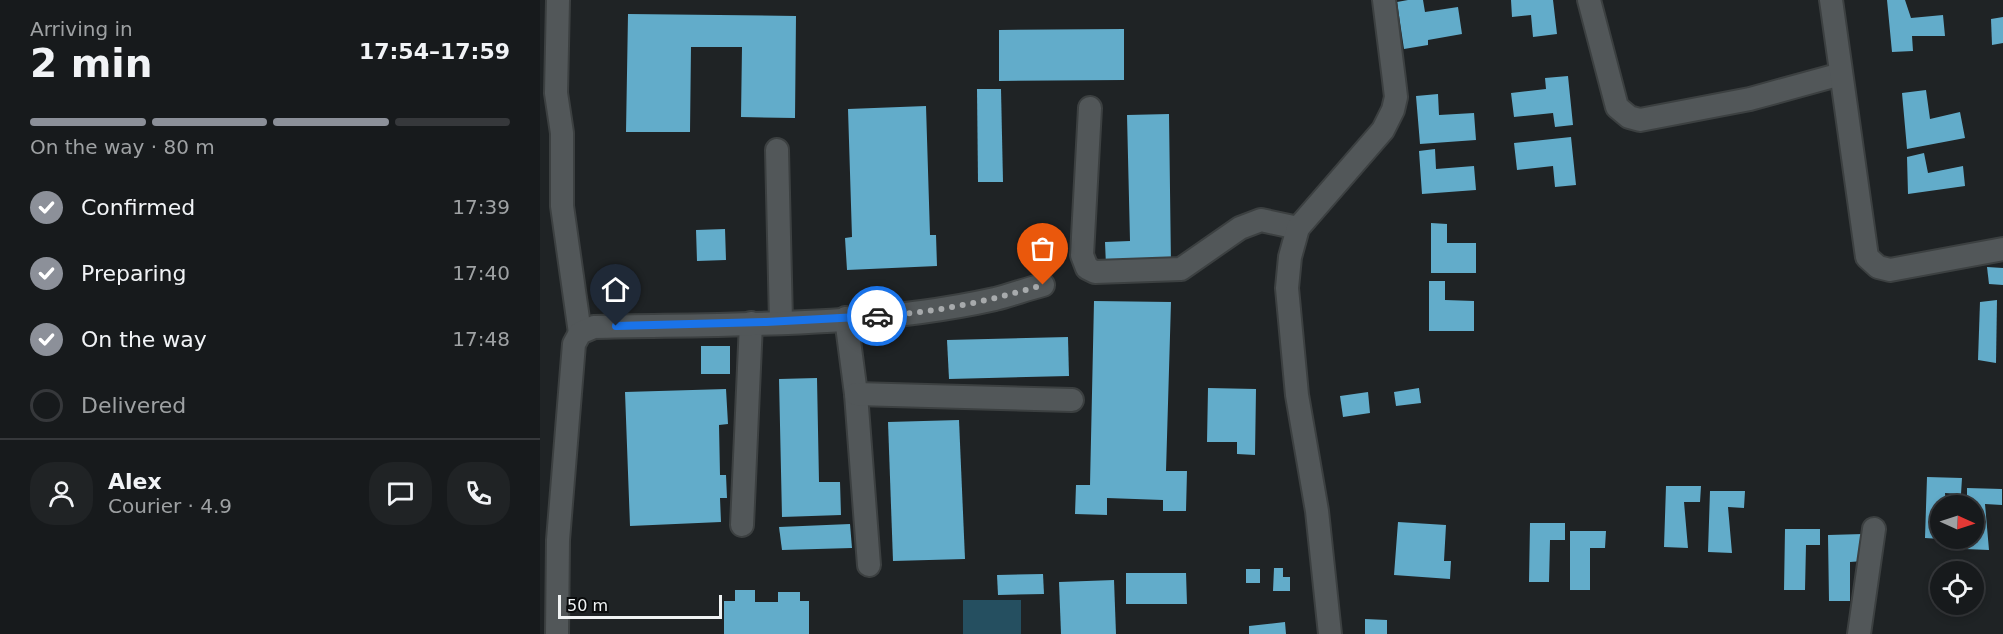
<!DOCTYPE html>
<html lang="en">
<head>
<meta charset="utf-8">
<style>
	:root { --surface:#171a1c; --page:#202325; --text:#f1f3f6; --muted:#9ea1a3; --line:#36383b; --accent:#8c9099 }
	body { margin:0; font-family:"DejaVu Sans",sans-serif; background:var(--page); color:var(--text); height:100vh; display:flex; flex-direction:column; font-size:22px; white-space:nowrap }
	* { box-sizing:border-box; margin:0 }
	p { font-size:20px; color:var(--muted) }
	.icon { flex:none; width:33px; height:33px; fill:none; stroke:currentColor; stroke-width:2; stroke-linecap:round; stroke-linejoin:round }
	.map { position:relative; flex:1; overflow:hidden }
	.details { display:flex; flex-direction:column; background:var(--surface); width:540px }
	.details>* { flex:none }
	.needle { width:39px; rotate:93deg }
	.fabs { position:absolute; left:1390px; top:495px; display:grid; gap:12px }
	.fabs a { display:grid; place-items:center; width:54px; height:54px; border-radius:50%; background:var(--surface); box-shadow:0 3px 9px #0003,0 0 0 2px var(--line); font-size:30px }
	.scale { position:absolute; left:18px; bottom:15px; width:164px; box-sizing:border-box; padding-left:6px; border:3px solid #f0f3f4; border-top:0; font-size:16px; line-height:21px; white-space:nowrap; color:#f0f3f4; -webkit-text-stroke:4px #0a0c0d; paint-order:stroke }
	.pin { position:absolute; display:grid; place-items:center; width:51px; height:51px; color:#fff; margin:-62px -26px; border-radius:50% 50% 50% 0; rotate:-45deg; box-shadow:0 0 6px #0007 }
	.pin .icon { rotate:45deg }
	.courier { position:absolute; display:grid; place-items:center; width:60px; height:60px; margin:-30px; border:4px solid #1a73e8; border-radius:50%; background:#fff; color:#222; box-shadow:0 2px 8px #0007 }
	.summary em { font-style:normal; font-weight:800 }
	.summary div { display:flex; flex-direction:column-reverse }
	.summary { display:flex; align-items:center; justify-content:space-between; height:102px; padding:0 30px }
	h1 { font-size:39px; font-weight:800; line-height:45px }
	.bar { display:grid; grid-template-columns:repeat(4,1fr); gap:9px 6px; align-content:center; height:72px; padding:0 30px }
	.bar i { height:8px; border-radius:4px; background:var(--line) }
	.bar .current { background:var(--accent) }
	.bar p { grid-column:span 4 }
	.line { display:flex; align-items:center; gap:15px; padding:0 30px; border-top:2px solid var(--line) }
	.line div { flex:1 }
	.round { display:grid; place-items:center; flex:none; width:63px; height:63px; border-radius:24px; background:var(--page) }
	ol { padding:0 30px; list-style:none }
	li { display:flex; align-items:center; gap:18px; height:66px }
	li p { margin-inline-start:auto }
	li .icon { padding:6px; border-radius:50%; background:var(--accent); color:#fff; stroke-width:4 }
	li:last-child { color:var(--muted) }
	li i { width:33px; height:33px; border:3px solid var(--line); border-radius:50% }
	main { display:flex; flex:1; min-height:0 }
	.map>svg:first-child { display:block }
	.green { fill:#254f60 }
	.building { fill:#62acca }
	.lines { fill:none; stroke-linecap:round; stroke-linejoin:round }
	.minor-casing { stroke:#3c4041; stroke-width:26 }
	.minor { stroke:#525759; stroke-width:22 }
	.done { stroke:#a7aaac; stroke-width:6; stroke-dasharray:0 10.8 }
	.route { stroke:#1a73e8; stroke-width:8 }
</style>
</head>
<body>
<main>
<section class="details">
<div class="summary"><div><h1>2 min</h1><p>Arriving in</p></div><em>17:54–17:59</em></div>
<div class="bar"><i class="current"></i><i class="current"></i><i class="current"></i><i></i><p>On the way · 80 m</p></div>
<ol>
<li><svg class="icon" aria-label="check" viewBox="0 0 24 24"><path d="M5 12l5 5 9-10"/></svg>Confirmed<p>17:39</p></li>
<li><svg class="icon" aria-label="check" viewBox="0 0 24 24"><path d="M5 12l5 5 9-10"/></svg>Preparing<p>17:40</p></li>
<li><svg class="icon" aria-label="check" viewBox="0 0 24 24"><path d="M5 12l5 5 9-10"/></svg>On the way<p>17:48</p></li>
<li><i></i>Delivered</li>
</ol>
<div class="line" style="height:108px"><a class="round"><svg class="icon" aria-label="person" viewBox="0 0 24 24"><circle cx="12" cy="8" r="4"/><path d="M4 21q1-7 8-7t8 7"/></svg></a><div><b>Alex</b><p>Courier · 4.9</p></div><a class="round"><svg class="icon" aria-label="chat" viewBox="0 0 24 24"><path d="M4 5h16v11H9l-5 4z"/></svg></a><a class="round"><svg class="icon" aria-label="phone" viewBox="0 0 24 24"><path d="M5 4h4l2 5-3 2q2 4 5 5l2-3 5 2v4C11 20 4 13 5 4z"/></svg></a></div>
</section>
<div class="map">
<svg width="1463" height="634" viewBox="0 0 1463 634">
	<rect width="100%" height="100%" fill="#1f2325"/>
	<rect class="green" x="423" y="600" width="58" height="34"/>
	<g class="building">
		<polygon points="868,0 883,0 885,12 918,7 922,34 888,40 888,45 864,49 857,2"/>
		<polygon points="971,0 1013,0 1017,34 993,37 991,15 972,17"/>
		<polygon points="1347,0 1365,0 1371,18 1403,15 1405,36 1372,36 1373,51 1352,52"/>
		<polygon points="88,14 256,16 255,118 201,117 202,47 151,47 150,132 86,132"/>
		<polygon points="1463,17 1463,43 1452,45 1451,19"/>
		<polygon points="584,29 584,80 459,81 459,30"/>
		<polygon points="1028,76 1033,125 1015,127 1013,113 974,117 971,93 1006,89 1005,78"/>
		<polygon points="437,89 461,89 463,182 438,182"/>
		<polygon points="1386,90 1390,119 1420,112 1425,138 1367,149 1362,93"/>
		<polygon points="898,94 899,115 934,113 936,140 880,144 876,96"/>
		<polygon points="386,106 390,235 396,235 397,266 307,270 305,238 312,237 308,109"/>
		<polygon points="629,114 631,265 566,266 565,242 590,241 587,115"/>
		<polygon points="1031,137 1036,185 1015,187 1013,166 977,170 974,143"/>
		<polygon points="895,149 896,169 934,166 936,190 882,194 879,151"/>
		<polygon points="1384,153 1388,173 1423,166 1425,186 1368,194 1367,157"/>
		<polygon points="891,223 907,224 907,243 936,243 936,273 891,273"/>
		<polygon points="185,229 186,260 157,261 156,230"/>
		<polygon points="1447,267 1463,268 1463,285 1449,284"/>
		<polygon points="889,281 905,281 905,300 934,301 934,331 889,331"/>
		<polygon points="1457,300 1456,363 1438,360 1440,302"/>
		<polygon points="554,301 631,302 626,471 647,471 646,511 623,511 623,500 567,498 567,515 535,514 536,485 550,485"/>
		<polygon points="528,337 529,376 409,379 407,340"/>
		<rect x="161" y="346" width="29" height="28"/>
		<polygon points="277,378 279,482 300,482 301,515 242,517 239,379"/>
		<polygon points="668,388 716,389 715,455 697,454 697,442 667,442"/>
		<polygon points="879,388 881,403 856,406 854,392"/>
		<polygon points="186,389 188,424 179,425 180,475 186,475 187,498 180,498 181,522 90,526 85,392"/>
		<polygon points="828,392 830,413 803,417 800,396"/>
		<polygon points="419,420 425,559 353,561 348,422"/>
		<polygon points="1387,477 1422,478 1421,494 1405,493 1406,506 1401,506 1401,539 1385,538"/>
		<polygon points="1126,486 1161,486 1160,502 1144,502 1148,548 1124,547"/>
		<polygon points="1427,488 1462,489 1462,505 1445,504 1449,550 1425,549 1426,538 1434,538 1434,506 1427,506"/>
		<polygon points="1170,491 1205,491 1204,508 1188,507 1192,553 1168,552"/>
		<polygon points="858,522 906,525 904,561 911,561 910,579 854,575"/>
		<polygon points="990,523 1025,523 1025,540 1010,540 1009,582 989,582"/>
		<polygon points="310,524 312,548 242,550 239,527"/>
		<polygon points="1245,529 1280,529 1280,545 1266,545 1265,590 1244,590"/>
		<polygon points="1030,531 1066,531 1065,548 1050,548 1050,590 1030,590"/>
		<polygon points="1323,534 1323,561 1310,562 1310,601 1289,601 1288,535"/>
		<polygon points="734,568 743,568 743,577 750,577 750,591 733,591"/>
		<rect x="706" y="569" width="14" height="14"/>
		<polygon points="586,573 646,573 647,604 586,604"/>
		<polygon points="503,574 504,594 458,595 457,575"/>
		<polygon points="574,580 576,634 521,634 519,582"/>
		<polygon points="195,590 215,590 215,602 238,602 238,592 260,592 260,601 269,601 269,634 184,634 184,601 195,601"/>
		<polygon points="825,619 847,620 847,634 825,634"/>
		<polygon points="745,622 746,634 709,634 709,626"/>
	</g>
	<g class="lines">
		<defs>
			<g id="minor">
				<polyline points="18,0 16,93 22,133 22,206 40,333"/>
				<polyline points="1049,0 1077,107 1089,117 1100,120 1210,99 1301,74"/>
				<polyline points="1291,0 1327,257 1338,267 1350,270 1463,249"/>
				<polyline points="550,108 542,255 547,268 555,272 641,269 700,228 721,220 758,228"/>
				<polyline points="237,150 241,322"/>
				<polyline points="306,318 316,394 329,565"/>
				<polyline points="316,394 532,400"/>
				<polyline points="202,525 211,323"/>
				<path d="M17,634L18,540L34,344L40,333L54,327C185,324 326,328 455,299C471,295 487,289 503,285"/>
				<polyline points="790,634 777,511 757,395 747,288 750,257 758,228 843,130 853,110 856,97 854,80 844,0"/>
				<polyline points="1319,634 1334,529"/>
			</g>
		</defs>
		<use href="#minor" class="minor-casing"/>
		<use href="#minor" class="minor"/>
	</g>
	<g class="lines">
		<path class="done" d="M337,316C394,313 449,301 503,285"/>
		<polyline class="route" points="76,326 226,322 337,316"/>
	</g>
</svg>
<div class="fabs">
<a><svg class="needle" viewBox="-14 -14 28 28"><path d="M0-13l5 13h-10z" fill="#e53935"/><path d="M0 13l5-13h-10z" fill="#9ea1a3"/></svg></a>
<a><svg class="icon" aria-label="locate" viewBox="0 0 24 24"><circle cx="12" cy="12" r="6"/><path d="M12 2v4M12 18v4M2 12h4M18 12h4"/></svg></a>
</div>
<div class="scale">50 m</div>
<div class="pin" style="left:503px;top:285px;background:#ea580c"><svg class="icon" aria-label="bag" viewBox="0 0 24 24"><path d="M5 8h14l-1 12H6zM9 8a3 3 0 0 1 6 0"/></svg></div>
<div class="pin" style="left:76px;top:326px;background:#1f2937"><svg class="icon" aria-label="home" viewBox="0 0 24 24"><path d="M3 11l9-7 9 7M6 9v11h12V9"/></svg></div>
<div class="courier" style="left:337px;top:316px"><svg class="icon" aria-label="car" viewBox="0 0 24 24"><path d="M5 17H2v-5l4-1 3-4h7l3 4 3 1v5h-3M9 17h6M6 11h13"/><circle cx="7" cy="17" r="2"/><circle cx="17" cy="17" r="2"/></svg></div>
</div>
</main>
</body>
</html>
